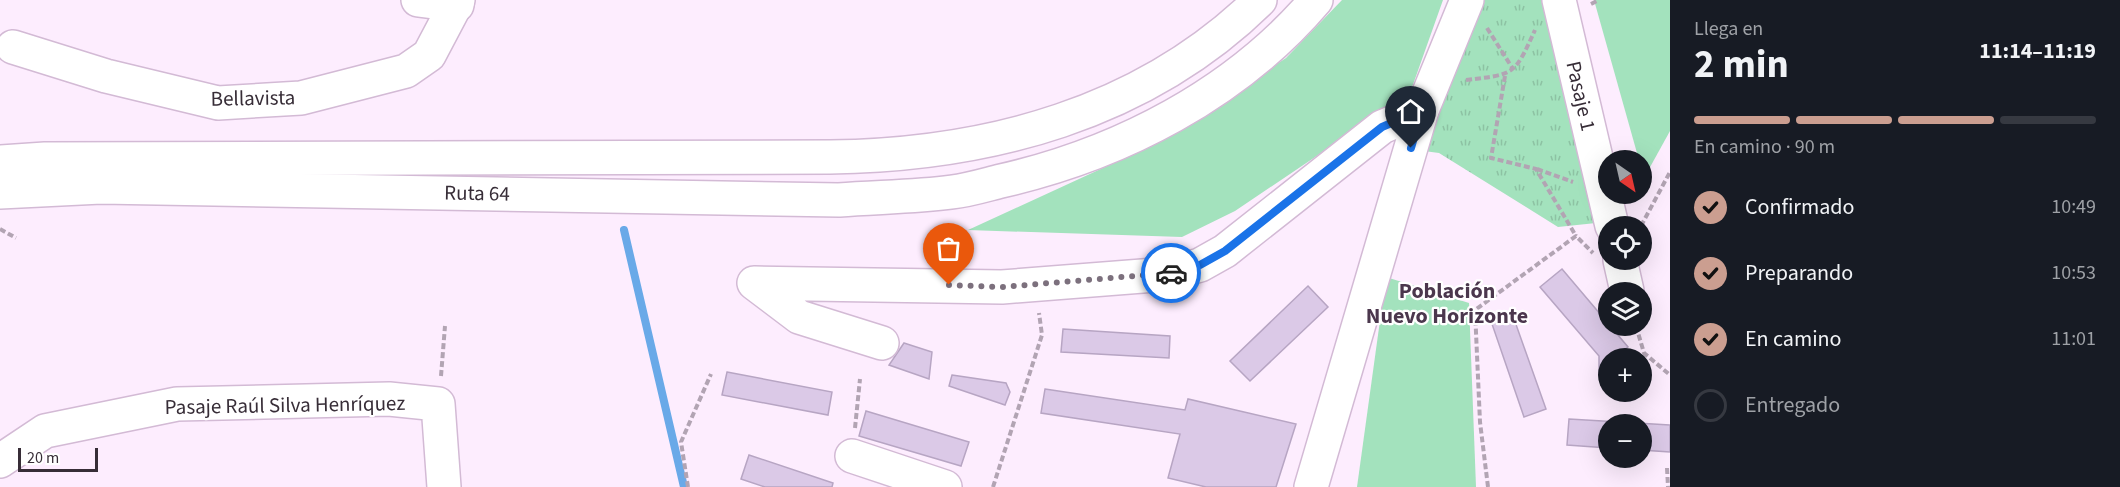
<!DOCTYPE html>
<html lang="es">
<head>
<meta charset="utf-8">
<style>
	:root { --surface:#171b24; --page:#242831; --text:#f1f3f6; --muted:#9ea1a6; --line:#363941; --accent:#cb9e90 }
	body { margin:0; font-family:"Source Sans 3",sans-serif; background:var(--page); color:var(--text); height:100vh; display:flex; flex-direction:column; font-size:22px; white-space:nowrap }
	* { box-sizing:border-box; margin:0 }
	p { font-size:20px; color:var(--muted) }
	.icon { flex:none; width:33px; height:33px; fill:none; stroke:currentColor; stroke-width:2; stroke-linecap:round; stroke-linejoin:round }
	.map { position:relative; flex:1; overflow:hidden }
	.panel { display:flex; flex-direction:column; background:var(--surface); width:450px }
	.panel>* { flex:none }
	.needle { width:39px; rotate:146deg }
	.fabs { position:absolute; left:1598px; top:150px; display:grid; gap:12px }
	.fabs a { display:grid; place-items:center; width:54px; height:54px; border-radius:50%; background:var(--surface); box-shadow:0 6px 24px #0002; font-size:30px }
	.scale { position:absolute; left:18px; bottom:15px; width:80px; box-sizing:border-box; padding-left:6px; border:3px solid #372d37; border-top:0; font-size:16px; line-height:21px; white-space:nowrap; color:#372d37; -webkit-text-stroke:4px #fff; paint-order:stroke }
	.pin { position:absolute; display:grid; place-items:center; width:51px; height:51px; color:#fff; margin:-62px -26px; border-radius:50% 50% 50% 0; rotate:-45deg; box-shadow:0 0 6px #0007 }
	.pin .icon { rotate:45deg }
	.courier { position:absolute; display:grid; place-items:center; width:60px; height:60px; margin:-30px; border:4px solid #1a73e8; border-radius:50%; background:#fff; color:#222; box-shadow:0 2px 8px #0007 }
	.headline em { font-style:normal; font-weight:700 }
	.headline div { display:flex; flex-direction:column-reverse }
	.headline { display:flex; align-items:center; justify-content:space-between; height:102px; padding:0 24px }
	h1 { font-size:39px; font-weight:700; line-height:45px }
	.bar { display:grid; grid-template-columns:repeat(4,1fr); gap:9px 6px; align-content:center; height:72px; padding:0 24px }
	.bar i { height:8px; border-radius:4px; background:var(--line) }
	.bar .active { background:var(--accent) }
	.bar p { grid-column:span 4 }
	ol { padding:0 24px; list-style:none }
	li { display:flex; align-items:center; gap:18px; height:66px }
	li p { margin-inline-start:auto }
	li .icon { padding:6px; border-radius:50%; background:var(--accent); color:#111; stroke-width:4 }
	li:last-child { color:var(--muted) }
	li i { width:33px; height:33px; border:3px solid var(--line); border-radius:50% }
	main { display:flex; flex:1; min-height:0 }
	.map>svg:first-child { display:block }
	.green { fill:#a3e2bd }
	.park { fill:url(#park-tufts) }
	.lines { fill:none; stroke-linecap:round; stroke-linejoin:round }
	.stream { stroke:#69a9e8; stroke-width:8 }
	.building { fill:#dbc9e7; stroke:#b7a5c3; stroke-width:1.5 }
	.minor-casing { stroke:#d3bad5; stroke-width:36 }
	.highway-casing { stroke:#d3bad5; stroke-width:36 }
	.path { stroke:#b2a4b3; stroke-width:4; stroke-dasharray:6 3; stroke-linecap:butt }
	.minor { stroke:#fff; stroke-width:33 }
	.highway { stroke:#fff; stroke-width:33 }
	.done { stroke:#7c707d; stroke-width:6; stroke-dasharray:0 10.8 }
	.route { stroke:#1a73e8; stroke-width:8 }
	.labels { text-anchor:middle; stroke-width:4.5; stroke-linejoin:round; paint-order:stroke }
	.street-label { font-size:21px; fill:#372d37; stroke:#fff }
	.neighbourhood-label { font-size:22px; font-weight:bold; fill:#4b374d; stroke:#fff }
</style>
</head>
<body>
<main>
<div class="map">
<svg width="1670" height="487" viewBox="0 0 1670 487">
	<defs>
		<pattern id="park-tufts" width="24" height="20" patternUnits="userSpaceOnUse" patternTransform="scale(1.5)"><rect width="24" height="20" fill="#a3e2bd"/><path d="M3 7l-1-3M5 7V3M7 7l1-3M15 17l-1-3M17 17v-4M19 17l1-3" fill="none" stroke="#8dc2a3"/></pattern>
	</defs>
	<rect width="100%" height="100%" fill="#fdedfe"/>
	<g class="green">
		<polygon points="1342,0 1443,0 1410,93 1235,211 1182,237 968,230 1155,144 1286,58"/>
		<polygon points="1594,0 1670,0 1670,131 1644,178"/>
		<polygon points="1386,277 1469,303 1476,487 1357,487"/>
	</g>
	<polygon class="park" points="1477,0 1549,0 1596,223 1558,227 1439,153 1424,151"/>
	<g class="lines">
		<polyline class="stream" points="624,230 684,487"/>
	</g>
	<g class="building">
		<polygon points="1562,269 1628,347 1614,358 1608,358 1608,364 1599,372 1599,356 1540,287"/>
		<polygon points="1308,286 1328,307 1250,381 1230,361"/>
		<polygon points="1513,316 1546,409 1524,417 1492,324"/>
		<polygon points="1063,329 1170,336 1169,358 1061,352"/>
		<polygon points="904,343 932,352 929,379 889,365"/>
		<polygon points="727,372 832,392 828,415 722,395"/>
		<polygon points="952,375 1006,383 1010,392 1005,405 949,386"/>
		<polygon points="1045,389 1185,410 1188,399 1296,424 1276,487 1206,487 1168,478 1180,434 1041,413"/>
		<polygon points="866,411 969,442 961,466 859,436"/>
		<polygon points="1569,419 1670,425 1670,452 1641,450 1641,424 1608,424 1608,448 1567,445"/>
		<polygon points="749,455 833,483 832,487 765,487 741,479"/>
	</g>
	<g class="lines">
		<defs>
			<g id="minor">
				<polyline points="418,0 457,5"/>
				<polyline points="1559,0 1612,226"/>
				<polyline points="13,47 106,76 218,103 301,98 406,71 429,55 458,0"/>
				<polyline points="1620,260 1627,291"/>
				<polyline points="882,343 799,317 754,283 1002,287 1168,274 1200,265 1225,251 1382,127 1422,110"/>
				<polyline points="852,456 945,487"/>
				<polyline points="0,461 45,431 177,404 389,399 438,404 444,487"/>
				<polyline points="1311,487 1422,110 1467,0"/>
			</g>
			<g id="highway">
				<path d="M0,162L45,159L830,157C988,155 1144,114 1260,0"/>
				<path d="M0,192L101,187L839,200C876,197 915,197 952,192C969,190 985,185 1001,181C1120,154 1236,94 1316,0"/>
			</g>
		</defs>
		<use href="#minor" class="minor-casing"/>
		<use href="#highway" class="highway-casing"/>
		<g class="path">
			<polyline points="1591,4 1599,0"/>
			<polyline points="1487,28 1513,69"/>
			<polyline points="1505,76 1491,158 1536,169 1576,236"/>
			<path d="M1466,80C1515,74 1514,76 1535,30"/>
			<polyline points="1537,169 1573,182"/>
			<polyline points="1641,226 1670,172"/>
			<polyline points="0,229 16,238"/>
			<polyline points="1636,326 1644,353 1670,375"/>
			<polyline points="441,376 445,326"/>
			<polyline points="855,428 860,379"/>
			<polyline points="1667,468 1668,487"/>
			<polyline points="688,487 681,442 711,374"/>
			<polyline points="993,487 1042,335 1039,313"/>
			<polyline points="1488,487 1480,422 1475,310 1576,236 1593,253"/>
		</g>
		<use href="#minor" class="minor"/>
		<use href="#highway" class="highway"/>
	</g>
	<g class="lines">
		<polyline class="done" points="949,285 1002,287 1171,273"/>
		<polyline class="route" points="1171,273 1200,265 1225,251 1382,127 1422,110 1411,148"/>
	</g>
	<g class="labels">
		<g class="street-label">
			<text transform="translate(1581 96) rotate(77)" y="7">Pasaje 1</text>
			<text transform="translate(253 98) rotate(-1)" y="7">Bellavista</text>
			<text transform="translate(477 193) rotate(1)" y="7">Ruta 64</text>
			<text transform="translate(285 405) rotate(-1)" y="7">Pasaje Raúl Silva Henríquez</text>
		</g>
		<g class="neighbourhood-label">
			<text x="1447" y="298">Población<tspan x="1447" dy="25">Nuevo Horizonte</tspan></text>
		</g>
	</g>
</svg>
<div class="fabs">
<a><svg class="needle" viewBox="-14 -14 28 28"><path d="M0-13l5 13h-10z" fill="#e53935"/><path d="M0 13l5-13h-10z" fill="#9ea1a6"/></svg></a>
<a><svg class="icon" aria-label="locate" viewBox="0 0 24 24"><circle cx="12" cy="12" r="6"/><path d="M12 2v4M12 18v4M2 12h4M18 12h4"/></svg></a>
<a><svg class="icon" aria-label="layers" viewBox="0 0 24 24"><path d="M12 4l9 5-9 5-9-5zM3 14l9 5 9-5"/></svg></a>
<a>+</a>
<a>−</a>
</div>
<div class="scale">20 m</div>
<div class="pin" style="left:949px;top:285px;background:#ea580c"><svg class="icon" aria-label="bag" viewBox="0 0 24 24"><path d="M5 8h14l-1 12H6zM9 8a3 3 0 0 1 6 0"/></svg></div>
<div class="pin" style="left:1411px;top:148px;background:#1f2937"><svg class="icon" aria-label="home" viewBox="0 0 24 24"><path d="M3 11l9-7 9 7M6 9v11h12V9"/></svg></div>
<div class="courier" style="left:1171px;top:273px"><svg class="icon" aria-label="car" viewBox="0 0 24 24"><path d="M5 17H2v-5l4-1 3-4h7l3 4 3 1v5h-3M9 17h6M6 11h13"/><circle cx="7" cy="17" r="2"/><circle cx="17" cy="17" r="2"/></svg></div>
</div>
<section class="panel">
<div class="headline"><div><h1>2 min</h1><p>Llega en</p></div><em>11:14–11:19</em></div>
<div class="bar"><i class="active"></i><i class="active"></i><i class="active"></i><i></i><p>En camino · 90 m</p></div>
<ol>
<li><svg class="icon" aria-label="check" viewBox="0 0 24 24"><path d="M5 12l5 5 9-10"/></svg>Confirmado<p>10:49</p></li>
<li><svg class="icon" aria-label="check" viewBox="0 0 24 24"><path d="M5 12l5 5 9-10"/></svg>Preparando<p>10:53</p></li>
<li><svg class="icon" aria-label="check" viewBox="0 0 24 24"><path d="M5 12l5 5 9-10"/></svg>En camino<p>11:01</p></li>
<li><i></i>Entregado</li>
</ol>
</section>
</main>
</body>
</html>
